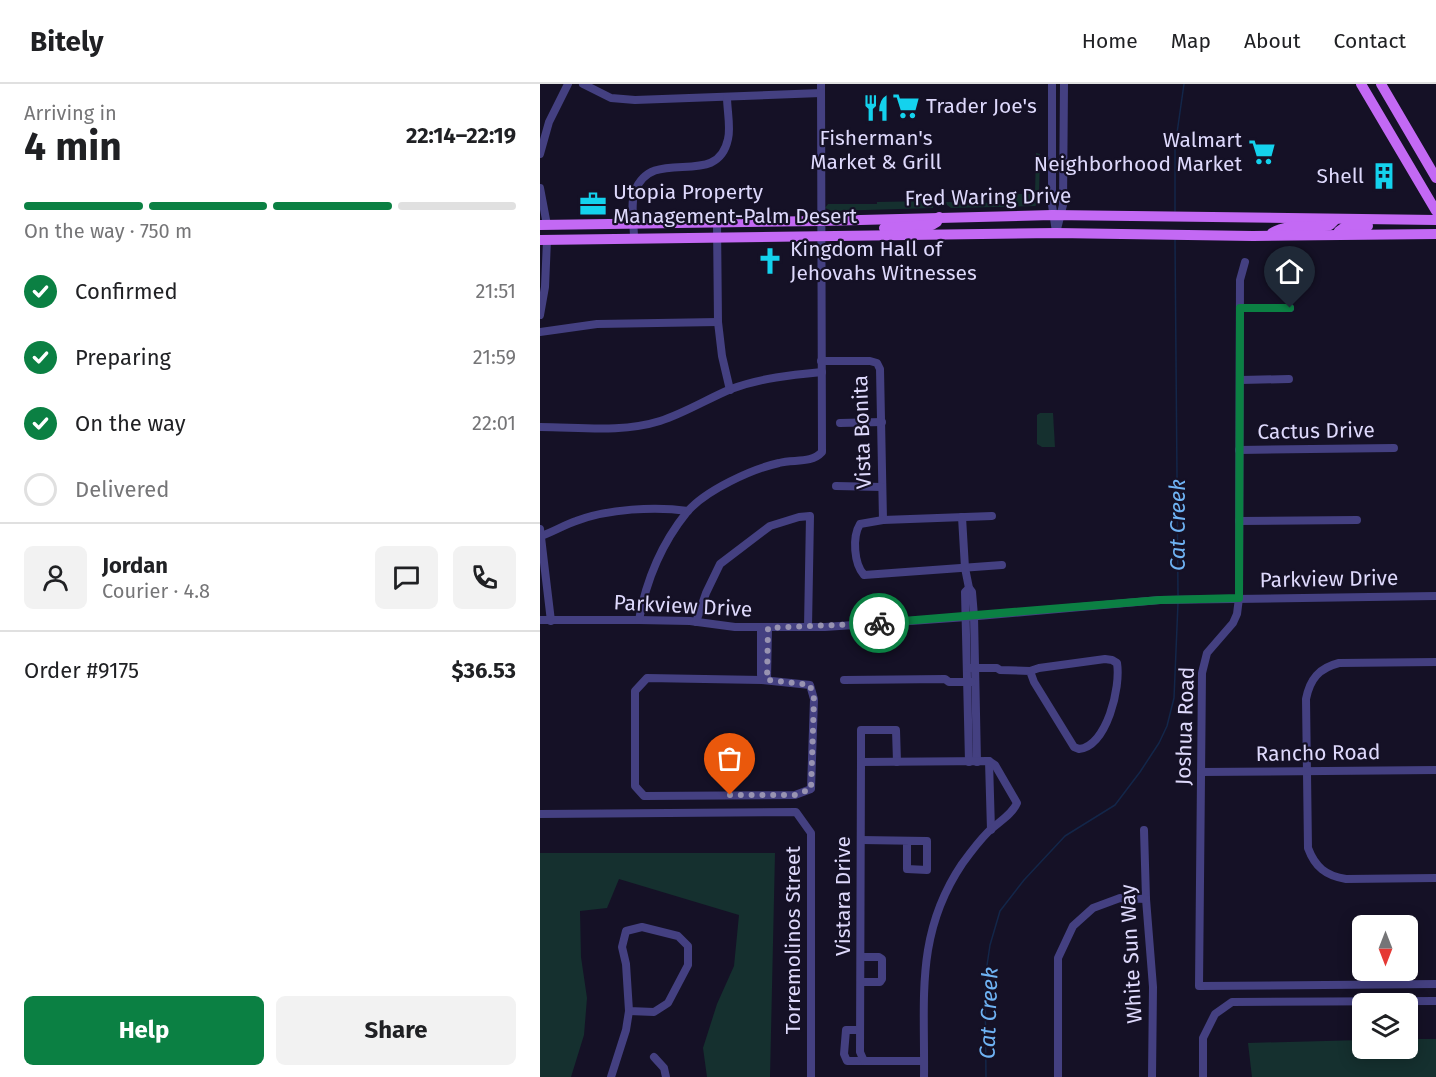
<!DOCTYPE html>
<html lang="en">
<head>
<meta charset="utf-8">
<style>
	:root { --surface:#fff; --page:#f2f2f2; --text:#202124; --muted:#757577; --line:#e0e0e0; --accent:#0b8043 }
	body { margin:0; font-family:"Fira Sans",sans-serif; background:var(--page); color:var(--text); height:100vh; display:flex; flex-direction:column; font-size:22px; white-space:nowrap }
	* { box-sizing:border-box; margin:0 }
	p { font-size:20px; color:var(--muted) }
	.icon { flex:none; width:33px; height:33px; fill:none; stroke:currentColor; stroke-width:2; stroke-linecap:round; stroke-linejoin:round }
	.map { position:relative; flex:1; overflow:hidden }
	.details { display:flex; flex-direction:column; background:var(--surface); width:540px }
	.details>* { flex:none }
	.needle { width:39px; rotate:180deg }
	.controls { position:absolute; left:812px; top:831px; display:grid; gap:12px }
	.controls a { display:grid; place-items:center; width:66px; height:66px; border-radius:9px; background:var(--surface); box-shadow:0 3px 15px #0003; font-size:30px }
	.pin { position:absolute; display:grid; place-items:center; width:51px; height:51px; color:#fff; margin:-62px -26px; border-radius:50% 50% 50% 0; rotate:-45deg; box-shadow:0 0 6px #0007 }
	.pin .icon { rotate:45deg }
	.courier { position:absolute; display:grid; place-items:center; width:60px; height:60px; margin:-30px; border:4px solid #0b8043; border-radius:50%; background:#fff; color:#222; box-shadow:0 2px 8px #0007 }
	.headline em { font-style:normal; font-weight:700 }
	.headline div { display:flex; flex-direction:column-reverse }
	.headline { display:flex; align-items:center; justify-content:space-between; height:102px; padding:0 24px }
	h1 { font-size:39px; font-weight:700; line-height:45px }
	.bar { display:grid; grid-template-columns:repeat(4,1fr); gap:9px 6px; align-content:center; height:72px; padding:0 24px }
	.bar i { height:8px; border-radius:4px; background:var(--line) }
	.bar .active { background:var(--accent) }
	.bar p { grid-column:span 4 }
	.line { display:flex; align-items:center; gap:15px; padding:0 24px; border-top:2px solid var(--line) }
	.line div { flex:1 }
	.round { display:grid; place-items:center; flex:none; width:63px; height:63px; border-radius:9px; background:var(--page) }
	ol { padding:0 24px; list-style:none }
	li { display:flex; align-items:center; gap:18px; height:66px }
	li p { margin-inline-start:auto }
	li .icon { padding:6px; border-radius:50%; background:var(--accent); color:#fff; stroke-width:4 }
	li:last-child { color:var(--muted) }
	li i { width:33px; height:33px; border:3px solid var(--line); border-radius:50% }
	.action { display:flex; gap:12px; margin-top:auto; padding:12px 24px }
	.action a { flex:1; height:69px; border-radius:9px; background:var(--accent); color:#fff; font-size:24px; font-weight:700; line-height:69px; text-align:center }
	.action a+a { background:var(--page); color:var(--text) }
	header { display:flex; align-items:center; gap:36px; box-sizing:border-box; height:84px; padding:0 30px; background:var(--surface); border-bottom:2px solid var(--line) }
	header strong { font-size:28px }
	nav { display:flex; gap:33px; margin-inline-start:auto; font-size:21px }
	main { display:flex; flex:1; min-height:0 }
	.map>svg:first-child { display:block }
	.green { fill:#15302f }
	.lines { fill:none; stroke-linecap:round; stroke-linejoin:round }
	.stream { stroke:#132649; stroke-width:1.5 }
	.minor { stroke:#444081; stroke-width:8 }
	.major { stroke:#c369f4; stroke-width:10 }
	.done { stroke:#9893b1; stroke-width:6; stroke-dasharray:0 10.8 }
	.route { stroke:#0b8043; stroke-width:8 }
	.labels { text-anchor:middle; stroke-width:4.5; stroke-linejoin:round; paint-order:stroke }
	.poi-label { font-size:21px; fill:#ded9fc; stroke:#151126; text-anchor:start }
	.street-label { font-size:21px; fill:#ded9fc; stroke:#151126 }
	.water-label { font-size:22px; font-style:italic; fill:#6fb3f4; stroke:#151126 }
</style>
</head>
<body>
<header>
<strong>Bitely</strong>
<nav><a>Home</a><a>Map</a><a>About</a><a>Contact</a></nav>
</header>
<main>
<section class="details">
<div class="headline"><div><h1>4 min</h1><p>Arriving in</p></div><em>22:14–22:19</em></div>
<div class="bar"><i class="active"></i><i class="active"></i><i class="active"></i><i></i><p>On the way · 750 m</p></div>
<ol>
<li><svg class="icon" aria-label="check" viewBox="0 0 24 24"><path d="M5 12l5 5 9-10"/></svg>Confirmed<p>21:51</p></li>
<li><svg class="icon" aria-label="check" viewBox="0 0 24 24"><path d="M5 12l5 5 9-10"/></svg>Preparing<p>21:59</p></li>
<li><svg class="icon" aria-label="check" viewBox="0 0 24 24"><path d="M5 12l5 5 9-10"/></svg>On the way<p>22:01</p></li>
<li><i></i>Delivered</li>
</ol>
<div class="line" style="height:108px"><a class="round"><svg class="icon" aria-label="person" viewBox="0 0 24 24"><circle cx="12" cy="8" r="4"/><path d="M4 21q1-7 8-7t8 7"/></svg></a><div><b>Jordan</b><p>Courier · 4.8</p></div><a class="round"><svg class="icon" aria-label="chat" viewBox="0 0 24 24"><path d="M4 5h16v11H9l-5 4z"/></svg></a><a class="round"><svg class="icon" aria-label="phone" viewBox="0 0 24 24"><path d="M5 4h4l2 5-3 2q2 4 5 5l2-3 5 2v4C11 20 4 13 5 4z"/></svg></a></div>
<div class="line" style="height:78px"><div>Order #9175</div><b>$36.53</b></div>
<div class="action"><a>Help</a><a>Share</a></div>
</section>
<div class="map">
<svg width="896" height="993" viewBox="0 0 896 993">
	<rect width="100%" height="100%" fill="#151126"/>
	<g class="green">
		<polygon points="496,69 500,70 499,111 502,116 495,122 411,124 407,121 406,118 464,119 465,110 495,110"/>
		<polygon points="391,113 394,114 393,124 292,127 285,124 288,120 337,120 337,118 391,117"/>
		<polygon points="500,329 513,329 515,363 502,363 497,360 497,331"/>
		<polygon points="0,769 235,769 230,993 167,993 163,964 177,920 194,882 199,831 79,795 67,824 40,827 41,873 47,914 44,951 31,993 0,993"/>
		<polygon points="867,955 896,955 896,993 712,993 708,959 822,956 822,964 867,964"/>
	</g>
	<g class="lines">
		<g class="stream">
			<polyline points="635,127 635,63 644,0"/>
			<polyline points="635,156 638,511"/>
			<polyline points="446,993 445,895 450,861 460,827 484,796 525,752 575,721 600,688 619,659 627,642 634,614 638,519"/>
		</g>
		<g class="minor">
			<polyline points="43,0 71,14 95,16 281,9"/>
			<polyline points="512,0 512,121 516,148"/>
			<polyline points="0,70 9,38 28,0"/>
			<polyline points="0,104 7,141"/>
			<polyline points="177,139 178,238 182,272 190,306"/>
			<polyline points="516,149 523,121 524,0"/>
			<path d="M94,154C94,140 90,120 95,107C113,60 177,107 188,55C191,43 187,26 187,13"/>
			<polyline points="705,178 700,196 699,514 697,530 693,539 667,569 662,589 659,902 896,900"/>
			<polyline points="700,224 750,224"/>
			<polyline points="0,231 5,203 7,156"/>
			<polyline points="0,248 57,240 178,238"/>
			<polyline points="281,277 330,277 337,279 340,285 343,436"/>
			<polyline points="701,296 749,295"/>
			<polyline points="300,339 342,338"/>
			<path d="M0,343C38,343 82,349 120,337C145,329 167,315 191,305C221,294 251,291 282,288"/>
			<polyline points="699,366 854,364"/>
			<polyline points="296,402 342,403"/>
			<path d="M452,432L343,436L320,440C312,453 314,480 324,491L462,481"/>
			<polyline points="422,433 425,484 429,504 432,508 434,532 437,678"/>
			<polyline points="699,437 817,436"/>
			<polyline points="0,445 11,537"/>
			<path d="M1,452C13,448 24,441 36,437C68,425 115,422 148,427"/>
			<polyline points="429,504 425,508 429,678"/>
			<polyline points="0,536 99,536 150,537 195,543 285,543 427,533 620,516 896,512"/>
			<path d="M99,536C106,497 122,459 147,428C166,406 212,385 239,379C254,375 271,380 282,368L281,0"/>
			<polyline points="156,538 166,509 180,480 230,442 259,433 270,432 268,543"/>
			<polyline points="221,544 221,591"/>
			<path d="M896,578L799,579C779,584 770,595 766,615L768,764C775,783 786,792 806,795L896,794"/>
			<path d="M427,584H457L460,586L490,587L494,598L534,663L539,665C567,662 581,603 577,579L572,576L565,575L499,584L490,587"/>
			<polygon points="107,594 222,596 270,601 274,615 271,705 255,711 104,712 95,702 95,607"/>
			<polyline points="227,596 228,544"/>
			<polyline points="304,596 405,595 409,598 432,598"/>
			<polyline points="449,677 451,746"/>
			<polyline points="321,678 321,646 356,646 357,678"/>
			<polyline points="661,688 896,686"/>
			<polyline points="0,730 256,728 271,749 271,993"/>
			<polyline points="604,746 606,815 613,903 612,993"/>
			<polyline points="321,756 387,757 387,786 367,785 367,757"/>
			<polygon points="102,843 138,852 148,862 148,881 128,919 114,928 89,927 86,880 82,863 86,847"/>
			<polyline points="321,898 340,898 342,895 342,875 339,873 321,873"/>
			<polyline points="320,946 306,946 304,970 307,977 324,977"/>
			<polyline points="114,973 124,984 126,993"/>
			<polyline points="71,993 86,946 89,927"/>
			<path d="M384,993C385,914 375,850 422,780C430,769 438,758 448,748C457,739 472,731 477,719L455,681L449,677L321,678L320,968L324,977H384"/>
			<polyline points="518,993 518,874 533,842 553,824 580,814 606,815"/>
			<polyline points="663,993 663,954 675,930 692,918 896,917"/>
		</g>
		<g class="major">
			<polyline points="821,0 896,127"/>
			<polyline points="841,0 896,94"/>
			<polyline points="0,141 281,137 512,131 896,136"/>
			<polyline points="344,144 392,141 397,138 399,133"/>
			<path d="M732,149C749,138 771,145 790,141L796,135"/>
			<polyline points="797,151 799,147 806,142 828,142"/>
			<polyline points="0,156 516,149 713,152 896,150"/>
		</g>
	</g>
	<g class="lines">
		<polyline class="done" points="190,711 255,711 271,705 274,615 270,601 227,596 228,544 339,539"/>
		<polyline class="route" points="339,539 620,516 699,514 700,224 750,224"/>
	</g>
	<defs>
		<symbol id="supermarket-bare" viewBox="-9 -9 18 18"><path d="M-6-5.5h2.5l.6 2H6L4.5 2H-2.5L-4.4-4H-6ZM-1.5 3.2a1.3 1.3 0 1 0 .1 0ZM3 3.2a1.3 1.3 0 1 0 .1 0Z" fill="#14d2ed" stroke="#151126" stroke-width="2.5" paint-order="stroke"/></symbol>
		<symbol id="restaurant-bare" viewBox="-9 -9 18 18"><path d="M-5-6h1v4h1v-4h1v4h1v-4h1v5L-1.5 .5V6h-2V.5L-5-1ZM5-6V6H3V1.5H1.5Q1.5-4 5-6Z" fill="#14d2ed" stroke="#151126" stroke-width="2.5" paint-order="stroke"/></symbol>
		<symbol id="building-bare" viewBox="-9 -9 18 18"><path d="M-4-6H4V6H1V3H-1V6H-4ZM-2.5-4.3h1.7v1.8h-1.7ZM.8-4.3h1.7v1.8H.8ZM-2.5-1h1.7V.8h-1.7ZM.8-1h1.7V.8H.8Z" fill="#14d2ed" stroke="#151126" stroke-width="2.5" paint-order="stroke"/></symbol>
		<symbol id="office-bare" viewBox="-9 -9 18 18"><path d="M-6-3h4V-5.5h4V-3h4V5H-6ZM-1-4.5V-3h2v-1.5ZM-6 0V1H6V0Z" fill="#14d2ed" stroke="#151126" stroke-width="2.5" paint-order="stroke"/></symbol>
		<symbol id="church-bare" viewBox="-9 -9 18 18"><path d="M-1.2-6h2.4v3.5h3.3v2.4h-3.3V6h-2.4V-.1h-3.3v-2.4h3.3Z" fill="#14d2ed" stroke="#151126" stroke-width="2.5" paint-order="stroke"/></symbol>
	</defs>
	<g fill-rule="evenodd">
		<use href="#supermarket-bare" x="347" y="3" width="38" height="38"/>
		<use href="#restaurant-bare" x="317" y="5" width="38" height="38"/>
		<use href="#supermarket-bare" x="703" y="49" width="38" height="38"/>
		<use href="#building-bare" x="825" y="73" width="38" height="38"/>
		<use href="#office-bare" x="34" y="101" width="38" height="38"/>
		<use href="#church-bare" x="211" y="158" width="38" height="38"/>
	</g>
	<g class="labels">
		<g class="poi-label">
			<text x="386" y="29">Trader Joe's</text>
			<text x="336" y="61" text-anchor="middle">Fisherman's<tspan x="336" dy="24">Market &amp; Grill</tspan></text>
			<text x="702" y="63" text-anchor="end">Walmart<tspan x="702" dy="24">Neighborhood Market</tspan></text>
			<text x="824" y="99" text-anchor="end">Shell</text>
			<text x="73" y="115">Utopia Property<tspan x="73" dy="24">Management-Palm Desert</tspan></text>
			<text x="250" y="172">Kingdom Hall of<tspan x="250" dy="24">Jehovahs Witnesses</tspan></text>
		</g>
		<g class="street-label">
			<text transform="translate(448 113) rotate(-1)" y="7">Fred Waring Drive</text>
			<text transform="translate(776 347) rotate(-1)" y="7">Cactus Drive</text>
			<text transform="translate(322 348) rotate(-92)" y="7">Vista Bonita</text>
			<text transform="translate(789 495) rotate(-1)" y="7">Parkview Drive</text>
			<text transform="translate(143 522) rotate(3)" y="7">Parkview Drive</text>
			<text transform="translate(645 642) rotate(-88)" y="7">Joshua Road</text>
			<text transform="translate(778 669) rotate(-1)" y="7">Rancho Road</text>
			<text transform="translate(303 812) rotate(-90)" y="7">Vistara Drive</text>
			<text transform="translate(253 856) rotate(-90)" y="7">Torremolinos Street</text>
			<text transform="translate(591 870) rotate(-93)" y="7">White Sun Way</text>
		</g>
		<g class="water-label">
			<text transform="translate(637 441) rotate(-90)" y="8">Cat Creek</text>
			<text transform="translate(448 929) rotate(-88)" y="8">Cat Creek</text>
		</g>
	</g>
</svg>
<div class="controls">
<a><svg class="needle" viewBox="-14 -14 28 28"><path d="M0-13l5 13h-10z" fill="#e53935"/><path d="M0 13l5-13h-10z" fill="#757577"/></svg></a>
<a><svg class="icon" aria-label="layers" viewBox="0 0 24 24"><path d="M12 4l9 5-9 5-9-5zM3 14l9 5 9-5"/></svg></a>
</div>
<div class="pin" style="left:190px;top:711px;background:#ea580c"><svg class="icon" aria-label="bag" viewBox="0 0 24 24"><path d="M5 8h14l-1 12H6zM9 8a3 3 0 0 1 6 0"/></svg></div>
<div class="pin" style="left:750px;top:224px;background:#1f2937"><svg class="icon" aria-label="home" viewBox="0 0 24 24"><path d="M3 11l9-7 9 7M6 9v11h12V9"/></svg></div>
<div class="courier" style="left:339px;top:539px"><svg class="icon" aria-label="bike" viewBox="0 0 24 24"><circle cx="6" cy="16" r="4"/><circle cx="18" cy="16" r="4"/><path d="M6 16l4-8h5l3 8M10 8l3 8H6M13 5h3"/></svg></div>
</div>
</main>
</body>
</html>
